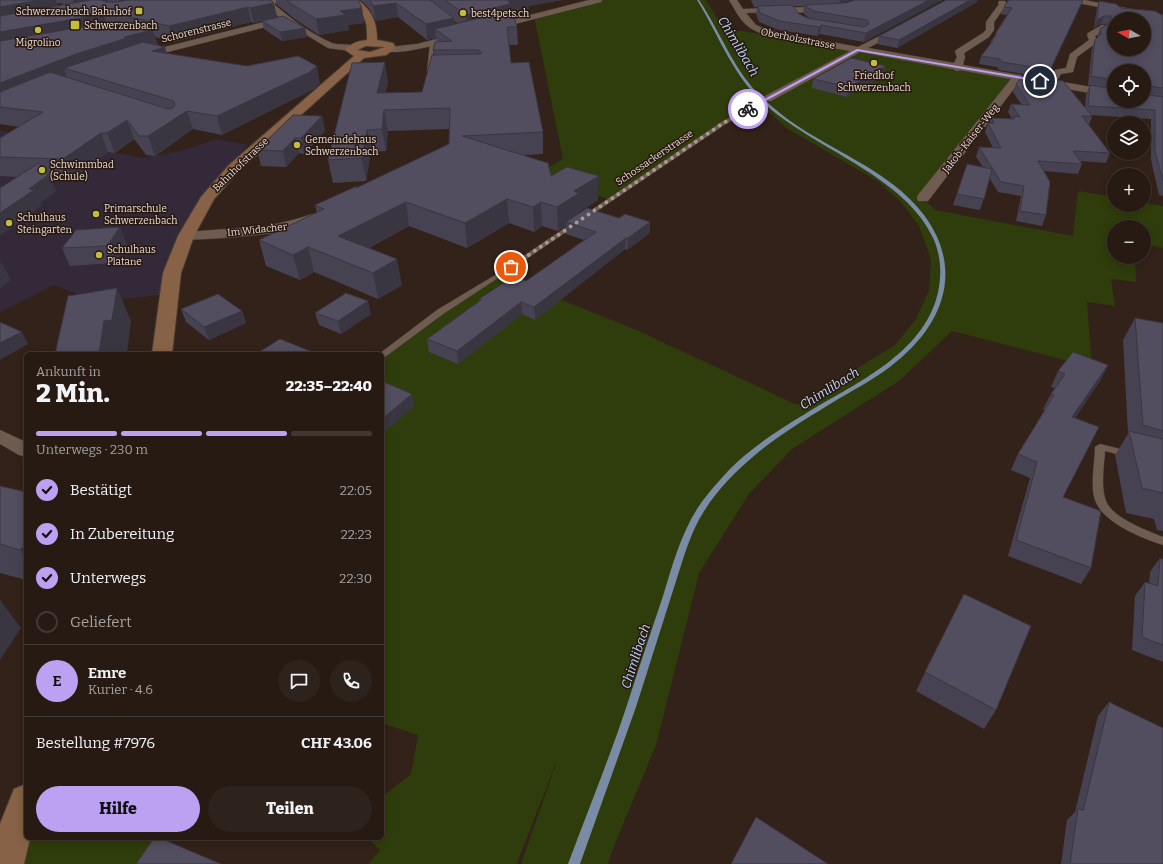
<!DOCTYPE html>
<html lang="de">
<head>
<meta charset="utf-8">
<style>
	:root { --surface:#261a13; --page:#2e231c; --text:#f1f3f6; --muted:#a4a1a0; --line:#423833; --accent:#bca0f2 }
	body { margin:0; font-family:Bitter,serif; background:var(--page); color:var(--text); height:100vh; display:flex; flex-direction:column; font-size:15px; white-space:nowrap }
	* { box-sizing:border-box; margin:0 }
	p { font-size:13px; color:var(--muted) }
	.icon { flex:none; width:22px; height:22px; fill:none; stroke:currentColor; stroke-width:2; stroke-linecap:round; stroke-linejoin:round }
	.map { position:relative; flex:1; overflow:hidden }
	.details { position:absolute; left:24px; top:352px; width:360px; height:488px; display:flex; flex-direction:column; background:var(--surface); border-radius:6px; box-shadow:0 2px 10px #0003,0 0 0 1px var(--line) }
	.details>* { flex:none }
	.needle { width:26px; rotate:279deg }
	.tools { position:absolute; left:1107px; top:12px; display:grid; gap:8px }
	.tools a { display:grid; place-items:center; width:44px; height:44px; border-radius:50%; background:var(--surface); box-shadow:0 2px 10px #0003,0 0 0 1px var(--line); font-size:20px }
	.pin { position:absolute; display:grid; place-items:center; width:34px; height:34px; color:#fff; margin:-17px; border:2px solid #fff; border-radius:50%; box-shadow:0 1px 4px #0007 }
	.courier { position:absolute; display:grid; place-items:center; width:40px; height:40px; margin:-20px; border:3px solid #bca0f2; border-radius:50%; background:#fff; color:#222; box-shadow:0 1px 5px #0007 }
	.head em { font-style:normal; font-weight:800 }
	.head div { display:flex; flex-direction:column-reverse }
	.head { display:flex; align-items:center; justify-content:space-between; height:68px; padding:0 12px }
	h1 { font-size:26px; font-weight:800; line-height:30px }
	.bar { display:grid; grid-template-columns:repeat(4,1fr); gap:6px 4px; align-content:center; height:48px; padding:0 12px }
	.bar i { height:5px; border-radius:3px; background:var(--line) }
	.bar .active { background:var(--accent) }
	.bar p { grid-column:span 4 }
	.line { display:flex; align-items:center; gap:10px; padding:0 12px; border-top:1px solid var(--line) }
	.line div { flex:1 }
	.round { display:grid; place-items:center; flex:none; width:42px; height:42px; border-radius:21px; background:var(--page) }
	ol { padding:0 12px; list-style:none }
	li { display:flex; align-items:center; gap:12px; height:44px }
	li p { margin-inline-start:auto }
	li .icon { padding:4px; border-radius:50%; background:var(--accent); color:#111; stroke-width:4 }
	li:last-child { color:var(--muted) }
	li i { width:22px; height:22px; border:2px solid var(--line); border-radius:50% }
	.cta { display:flex; gap:8px; margin-top:auto; padding:8px 12px }
	.cta a { flex:1; height:46px; border-radius:24px; background:var(--accent); color:#111; font-size:16px; font-weight:800; line-height:46px; text-align:center }
	.cta a+a { background:var(--page); color:var(--text) }
	.map>svg:first-child { display:block }
	.education { fill:#332938 }
	.green { fill:#2f3c0b }
	.lines { fill:none; stroke-linecap:round; stroke-linejoin:round }
	.stream { fill:#7a8ba6; fill-rule:evenodd }
	.lane-casing { stroke:#4a3d36; stroke-width:1 }
	.street-casing { stroke:#4a3d36; stroke-width:1 }
	.secondary-casing { stroke:#4a3d36; stroke-width:2 }
	.lane { fill:#6f5c51; fill-rule:evenodd }
	.street { fill:#6f5c51; fill-rule:evenodd }
	.secondary { fill:#876246; fill-rule:evenodd }
	.wall { fill:#474252; fill-rule:evenodd }
	.shaded-wall { fill:#393642 }
	.building { fill:#524d5f; stroke:#393642; fill-rule:evenodd }
	.route { fill:#bca0f2 }
	.done { stroke:#a89a93; stroke-width:4; stroke-dasharray:0 7.2 }
	.poi-dot { fill:#c3bd3e; stroke:#28180f; stroke-width:1.5 }
	.labels { text-anchor:middle; stroke-width:3; stroke-linejoin:round; paint-order:stroke }
	.far-poi-label { font-size:10px; fill:#e7dbd5; stroke:#28180f; text-anchor:start }
	.far-street-label { font-size:10px; fill:#e7dbd5; stroke:#28180f }
	.water-label { font-size:13px; font-style:italic; fill:#bad7ff; stroke:#28180f }
</style>
</head>
<body>
<div class="map">
<svg width="1163" height="864" viewBox="0 0 1163 864">
	<rect width="100%" height="100%" fill="#322219"/>
	<polygon class="education" points="0,130 142,158 180,151 217,139 248,145 203,194 180,235 167,271 160,295 96,302 54,285 0,312"/>
	<g class="green">
		<polygon points="598,0 706,0 723,28 1018,77 923,198 935,210 1073,236 1078,191 1114,197 1114,205 1144,205 1144,203 1163,206 1163,248 1144,244 1144,227 1114,227 1114,257 1135,257 1136,282 1111,279 1115,306 1087,302 1092,367 952,331 899,381 792,449 749,494 699,573 656,745 612,851 608,864 521,864 559,755 517,864 368,864 380,850 367,838 382,838 382,797 411,774 418,735 382,723 382,355 499,275 639,331 797,405 895,345 916,319 929,290 931,259 919,226 902,203 879,182 788,129 758,103 722,124 611,200 534,176 563,159 534,16"/>
		<polygon points="26,838 169,838 165,848 154,864 6,864"/>
	</g>
	<g class="lines">
		<path class="stream" d="M697,0H699C718,28 730,61 752,87C761,97 771,106 781,114C825,149 890,169 924,215C964,269 944,323 896,362C878,377 859,387 840,398C811,416 781,433 755,455C735,472 716,491 703,513C694,527 689,542 684,556L636,707L580,864H568C588,810 610,757 628,702C639,667 651,632 663,596C672,567 680,536 697,509C706,495 718,482 729,470C751,448 778,430 805,414C852,385 918,357 936,300C942,280 942,259 934,240C905,174 809,148 759,99C731,71 717,32 697,0Z"/>
		<defs>
			<g id="lane">
				<polygon points="432,43 434,44 431,72 429,73 427,72 430,44"/>
				<polygon points="765,98 769,99 724,125 501,276 443,314 385,357 382,357 382,354 379,354 437,310 497,274 720,123"/>
				<path d="M1100,444L1132,452L1134,454L1129,457L1105,451C1104,466 1101,483 1105,498C1109,517 1146,530 1163,537V545C1142,538 1103,523 1095,500C1090,486 1095,462 1095,447Z"/>
			</g>
			<g id="street">
				<path d="M271,0H283L275,3V5C292,20 312,34 332,43C339,46 350,42 355,48L351,51L328,48L285,22L140,59L136,56L137,54L280,18L267,6Z"/>
				<polygon points="589,0 602,0 601,2 491,30 487,28 488,26"/>
				<path d="M729,0H737L743,9L839,6L855,0H865C849,16 770,12 746,13L756,25L768,30L858,47L901,25H904V29L868,48L954,63L957,57L955,52L956,50L983,33L986,30V22L999,4L998,3L999,1H1005L1007,4L994,22V30L989,37L964,53L965,57L963,65L1048,80L1055,70L1066,68L1070,54L1089,40L1087,35L1088,33L1102,25H1108V29L1095,36L1097,41L1096,43L1077,57L1073,72L1061,74L1057,81L1114,91V97L1020,81L928,201H918L917,198L918,195L1011,79L960,70L957,71L953,69L860,52L771,101H763L762,99L763,97L850,51C826,46 767,41 749,27C740,21 735,9 729,0Z"/>
				<polygon points="1068,0 1084,0 1163,15 1163,19 1072,2"/>
				<path d="M460,33L464,36L463,38C450,41 393,58 385,50L389,47L417,44Z"/>
				<path d="M313,214L318,215L320,218C308,235 209,239 186,240L181,239L179,236L181,233L186,232L267,226L293,220Z"/>
				<polygon points="0,430 26,442 26,457 19,455 0,444"/>
			</g>
			<g id="secondary">
				<path d="M349,0H358C372,11 377,22 377,40L393,43L396,48L386,55L364,58L239,171L214,199L194,236L181,273L172,354H152L163,273L178,236L201,197L229,165L354,56L345,50C351,43 358,41 367,40C368,15 363,17 349,0ZM366,46L385,47L370,52L357,50Z"/>
				<polygon points="26,784 26,838 30,838 24,864 0,864 0,824 14,789"/>
			</g>
		</defs>
		<use href="#lane" class="lane-casing"/>
		<use href="#street" class="street-casing"/>
		<use href="#secondary" class="secondary-casing"/>
		<use href="#lane" class="lane"/>
		<use href="#street" class="street"/>
		<use href="#secondary" class="secondary"/>
	</g>
	<g class="wall">
		<path d="M0,0H271L277,17L305,28L307,37L282,41L264,29L262,21L254,23L251,22L173,42L155,37L158,45L167,53L320,84L314,89L222,135L193,129L155,156L146,155L134,139L115,153L108,152L72,179L50,178L56,191L40,203L41,206L17,177L0,176V138L19,127L0,124ZM57,3L65,4L58,6Z"/>
		<polygon points="276,0 358,0 362,8 364,23 348,25 349,30 319,35 296,20 276,4"/>
		<path d="M360,0H562L529,6V9L513,11L517,27L518,45H509L511,63L543,132V154L525,155L551,176L598,200L579,212V213L650,233L627,250L625,249L535,320L522,314L458,364L429,352L427,339L479,301V299L526,281L584,240L566,234V226L558,231L542,226L534,232L509,223L467,248L409,226L369,248L402,285L378,299L314,272L300,280L266,266L259,240L317,213L315,205L357,186V188L449,144L450,129L388,131L386,151L371,152L366,181L333,183L328,160L388,82L385,93L422,92L434,55L433,50L437,42L436,38L427,40L398,17L376,21L368,7ZM454,21L458,23L455,24Z"/>
		<path d="M751,0H851L842,3H845L855,0H942L864,42L820,34L817,36L779,30L759,22L756,14L757,7H754ZM792,6H804L803,13L809,18L799,14Z"/>
		<path d="M1008,0H1083L1080,7L1047,78L1085,108L1086,94L1090,85H1088L1092,48L1095,40L1097,38V37L1100,29L1108,24H1101L1094,28L1097,8L1099,1L1121,8L1163,16V196L1159,195L1151,160V119L1091,115L1092,116L1089,125L1110,153L1106,163L1080,161L1082,164L1078,174L1044,171L1046,215L1042,226L1016,221L1021,196L998,192L990,179L980,210L953,205L967,164L983,167L976,157L979,147L993,148L985,132L988,123H989L991,118L1012,119L1008,112L1011,104H1021L1013,92L1016,84L1030,75L999,70L997,67L979,64L981,56L990,44L991,41L994,38L995,34L1007,15L1001,14L1004,7L1007,2ZM1114,71L1144,101H1114Z"/>
		<polygon points="977,2 897,48 877,44 879,36"/>
		<polygon points="884,75 847,97 812,88 813,79"/>
		<polygon points="322,116 325,131 304,154 299,153 286,167 261,166 257,150"/>
		<polygon points="120,227 127,245 114,263 70,266 62,248"/>
		<polygon points="181,309 242,311 246,323 209,340 186,322"/>
		<polygon points="315,313 371,314 341,334 319,325"/>
		<polygon points="1135,318 1163,323 1163,531 1157,530 1154,519 1126,513 1115,455 1128,434 1123,340"/>
		<polygon points="1108,365 1100,381 1075,418 1063,497 1091,568 1081,584 1008,556 1030,478 1011,470 1018,454 1045,410 1043,409 1051,394 1055,388 1051,387 1058,371"/>
		<polygon points="0,486 26,492 26,580 0,573"/>
		<polygon points="1160,558 1163,560 1163,662 1132,650 1135,596 1145,582 1149,584 1150,572"/>
		<polygon points="964,594 996,710 984,729 916,691"/>
		<polygon points="1109,702 1163,864 1061,864 1067,820 1075,812 1098,716"/>
	</g>
	<g class="shaded-wall">
		<polygon points="39,0 56,0 60,12 0,22 0,7"/>
		<polygon points="73,0 108,0 109,3 76,9"/>
		<polygon points="118,0 184,0 122,12"/>
		<polygon points="504,0 562,0 529,6 529,9 511,11 467,30 466,15"/>
		<polygon points="840,0 851,0 839,5"/>
		<polygon points="929,0 942,0 864,42 866,33"/>
		<polygon points="970,0 978,0 977,2 897,48 899,40"/>
		<polygon points="1083,0 1080,7 1047,78 1050,70"/>
		<polygon points="274,3 277,17 254,23 250,8"/>
		<polygon points="396,3 398,17 376,21 373,6"/>
		<polygon points="248,7 251,22 173,42 169,26"/>
		<polygon points="362,8 364,23 348,25 349,30 319,35 316,19 340,11"/>
		<polygon points="104,14 109,30 0,49 0,32"/>
		<polygon points="1104,16 1101,24 1094,28 1097,20"/>
		<polygon points="454,18 456,33 435,29 436,38 427,40 426,24"/>
		<polygon points="821,25 820,34 817,36 819,27"/>
		<polygon points="305,28 307,37 282,41 280,32"/>
		<polygon points="153,30 158,46 64,68 67,77 0,103 0,83 76,54 124,37"/>
		<polygon points="165,47 170,63 152,51"/>
		<polygon points="385,62 388,82 380,114 377,93"/>
		<polygon points="317,66 320,84 314,89 222,135 217,116"/>
		<polygon points="886,66 884,75 847,97 849,87"/>
		<polygon points="384,110 388,131 386,151 382,129"/>
		<polygon points="187,111 193,129 155,156 148,136"/>
		<polygon points="322,116 325,131 304,154 301,138"/>
		<polygon points="127,120 134,139 115,153 107,133"/>
		<polygon points="367,130 371,152 366,181 362,158"/>
		<polygon points="101,133 108,152 72,179 63,159"/>
		<polygon points="295,138 299,153 286,167 283,151"/>
		<polygon points="48,175 56,191 40,203 41,206 0,236 0,213 29,189"/>
		<polygon points="599,176 598,200 579,212 579,217 566,222 566,226 558,231 557,207 574,191"/>
		<polygon points="507,199 509,223 467,248 465,223"/>
		<polygon points="406,202 409,226 343,261 338,236"/>
		<polygon points="541,202 542,226 534,232 533,207"/>
		<polygon points="650,222 650,233 627,250 628,238"/>
		<polygon points="120,227 127,245 114,263 107,246"/>
		<polygon points="626,238 625,249 535,320 534,307"/>
		<polygon points="308,247 314,272 300,280 293,255"/>
		<polygon points="397,259 402,285 378,299 373,273"/>
		<polygon points="1,262 11,280 0,289 0,263"/>
		<polygon points="117,288 131,321 127,353 122,354 99,354 104,321"/>
		<polygon points="368,301 371,314 341,334 338,321"/>
		<polygon points="521,302 522,314 458,364 457,351"/>
		<polygon points="242,311 246,323 209,340 204,327"/>
		<polygon points="22,332 28,344 0,360 0,343"/>
		<polygon points="1108,365 1100,381 1064,433 1072,417"/>
		<polygon points="412,394 414,407 383,433 382,427 382,419"/>
		<polygon points="26,544 26,558 20,550"/>
		<polygon points="0,600 21,628 0,660"/>
	</g>
	<g class="building">
		<polygon points="0,0 39,0 0,7"/>
		<polygon points="90,0 101,0 106,2 117,2 128,0 271,0 274,3 250,8 248,7 169,26 118,14 104,14 0,32 0,16"/>
		<polygon points="286,0 358,0 362,8 340,11 346,15 316,19 293,5"/>
		<polygon points="370,0 430,0 454,18 426,24 396,3 373,6"/>
		<polygon points="445,0 508,0 509,1 510,4 466,15"/>
		<polygon points="855,0 929,0 866,33 821,25 819,27 780,21 760,13 758,6 792,5 799,14 807,18 864,27 869,24 867,20 813,11 804,5 845,3"/>
		<polygon points="946,0 970,0 899,40 879,36"/>
		<polygon points="1009,0 1083,0 1050,70 1002,62 1000,59 981,56 993,41 991,41 997,34 995,34 1012,8 1004,7"/>
		<path d="M1099,1L1116,4L1121,8L1155,11L1163,16V88L1148,86L1146,91L1144,92V71H1114V80L1091,76L1095,40L1101,34L1100,29L1112,21L1111,16H1104L1097,20ZM1114,19H1144V49H1114Z"/>
		<polygon points="512,10 517,27 507,27 511,63 529,62 543,132 462,136 548,163 551,176 567,167 599,176 574,191 579,193 557,207 541,202 533,207 507,199 465,223 406,202 338,236 397,259 373,273 308,247 293,255 259,240 324,209 315,205 357,186 356,188 449,144 450,108 384,110 382,129 367,130 362,158 328,160 352,63 385,62 377,93 422,92 432,55 479,54 482,53 478,50 433,50 435,42 452,41 435,29"/>
		<polygon points="283,16 305,28 280,32 262,21"/>
		<polygon points="104,23 118,23 153,30 124,37 127,38 76,54 0,83 0,41"/>
		<polygon points="143,42 165,47 152,51 247,66 298,56 317,66 310,72 217,116 187,111 148,136 139,136 127,120 107,133 101,133 63,159 0,157 0,138 43,112 0,107 0,92 50,72 168,109 173,108 175,105 174,101 64,68"/>
		<polygon points="851,58 886,66 849,87 813,79"/>
		<polygon points="1024,74 1063,81 1092,116 1082,116 1110,153 1073,151 1082,164 1038,161 1050,182 1046,215 1020,211 1024,186 1001,182 979,147 1001,148 988,123 994,123 991,118 1015,119 1013,116 1020,117 1011,104 1030,105 1016,84"/>
		<polygon points="1090,85 1114,89 1114,101 1144,101 1144,94 1163,97 1163,181 1155,151 1155,110 1088,106"/>
		<polygon points="293,115 322,116 301,138 295,138 283,151 257,150"/>
		<polygon points="39,163 48,175 29,189 34,190 0,213 0,188"/>
		<polygon points="967,164 992,169 984,199 957,194"/>
		<polygon points="587,208 619,218 625,214 650,222 628,238 626,238 534,307 521,302 457,351 427,339 481,300 479,299 514,276 526,281 596,232 566,222"/>
		<polygon points="120,227 107,246 62,248 76,230"/>
		<polygon points="117,288 112,320 104,321 99,354 55,354 68,296"/>
		<polygon points="346,293 368,301 338,321 315,313"/>
		<polygon points="218,294 242,311 204,327 181,309"/>
		<polygon points="1135,318 1163,323 1163,431 1143,425"/>
		<polygon points="0,322 22,332 0,343"/>
		<polygon points="280,339 315,353 314,354 256,354"/>
		<polygon points="1073,352 1108,365 1072,417 1099,427 1063,497 1101,511 1091,568 1016,540 1037,462 1018,454 1054,395 1051,394 1065,374 1058,371"/>
		<polygon points="382,381 412,394 382,419"/>
		<polygon points="1129,431 1163,439 1163,493 1142,488"/>
		<polygon points="0,486 26,492 26,544 20,550 0,544"/>
		<polygon points="1160,558 1163,560 1163,645 1142,637 1145,582 1158,586"/>
		<polygon points="964,594 1031,626 996,710 925,672"/>
		<polygon points="1109,702 1163,728 1163,864 1070,864 1078,808 1083,811"/>
		<polygon points="756,817 828,864 731,864"/>
		<polygon points="154,838 160,838 221,864 136,864"/>
	</g>
	<polygon class="route" points="857,49 1040,80 1042,81 1040,82 858,51 749,110 746,109"/>
	<g class="lines">
		<polyline class="done" points="511,267 722,124 748,109"/>
	</g>
	<g class="poi-dot">
		<rect x="135" y="7" width="8" height="8" rx="2"/>
		<circle cx="463" cy="13" r="4"/>
		<rect x="70" y="20" width="10" height="10" rx="2"/>
		<circle cx="38" cy="30" r="4"/>
		<circle cx="874" cy="63" r="4"/>
		<circle cx="297" cy="145" r="4"/>
		<circle cx="42" cy="170" r="4"/>
		<circle cx="96" cy="214" r="4"/>
		<circle cx="9" cy="223" r="4"/>
		<circle cx="99" cy="255" r="4"/>
	</g>
	<g class="labels">
		<g class="far-poi-label">
			<text x="131" y="15" text-anchor="end">Schwerzenbach Bahnhof</text>
			<text x="471" y="17">best4pets.ch</text>
			<text x="84" y="29">Schwerzenbach</text>
			<text x="38" y="46" text-anchor="middle">Migrolino</text>
			<text x="874" y="79" text-anchor="middle">Friedhof<tspan x="874" dy="12">Schwerzenbach</tspan></text>
			<text x="305" y="143">Gemeindehaus<tspan x="305" dy="12">Schwerzenbach</tspan></text>
			<text x="50" y="168">Schwimmbad<tspan x="50" dy="12">(Schule)</tspan></text>
			<text x="104" y="212">Primarschule<tspan x="104" dy="12">Schwerzenbach</tspan></text>
			<text x="17" y="221">Schulhaus<tspan x="17" dy="12">Steingarten</tspan></text>
			<text x="107" y="253">Schulhaus<tspan x="107" dy="12">Platane</tspan></text>
		</g>
		<g class="far-street-label">
			<text transform="translate(196 30) rotate(-14)" y="4">Schorenstrasse</text>
			<text transform="translate(798 38) rotate(11)" y="4">Oberholzstrasse</text>
			<text transform="translate(970 138) rotate(-52)" y="4">Jakob-Kaiser-Weg</text>
			<text transform="translate(654 157) rotate(-34)" y="4">Schossackerstrasse</text>
			<text transform="translate(240 164) rotate(-44)" y="4">Bahnhofstrasse</text>
			<text transform="translate(257 229) rotate(-6)" y="4">Im Widacher</text>
		</g>
		<g class="water-label">
			<text transform="translate(739 46) rotate(59)" y="5">Chimlibach</text>
			<text transform="translate(829 388) rotate(-32)" y="5">Chimlibach</text>
			<text transform="translate(635 656) rotate(-72)" y="5">Chimlibach</text>
		</g>
	</g>
</svg>
<div class="tools">
<a><svg class="needle" viewBox="-14 -14 28 28"><path d="M0-13l5 13h-10z" fill="#e53935"/><path d="M0 13l5-13h-10z" fill="#a4a1a0"/></svg></a>
<a><svg class="icon" aria-label="locate" viewBox="0 0 24 24"><circle cx="12" cy="12" r="6"/><path d="M12 2v4M12 18v4M2 12h4M18 12h4"/></svg></a>
<a><svg class="icon" aria-label="layers" viewBox="0 0 24 24"><path d="M12 4l9 5-9 5-9-5zM3 14l9 5 9-5"/></svg></a>
<a>+</a>
<a>−</a>
</div>
<div class="pin" style="left:511px;top:267px;background:#ea580c"><svg class="icon" aria-label="bag" viewBox="0 0 24 24"><path d="M5 8h14l-1 12H6zM9 8a3 3 0 0 1 6 0"/></svg></div>
<div class="pin" style="left:1040px;top:81px;background:#1f2937"><svg class="icon" aria-label="home" viewBox="0 0 24 24"><path d="M3 11l9-7 9 7M6 9v11h12V9"/></svg></div>
<div class="courier" style="left:748px;top:109px"><svg class="icon" aria-label="bike" viewBox="0 0 24 24"><circle cx="6" cy="16" r="4"/><circle cx="18" cy="16" r="4"/><path d="M6 16l4-8h5l3 8M10 8l3 8H6M13 5h3"/></svg></div>
<section class="details">
<div class="head"><div><h1>2 Min.</h1><p>Ankunft in</p></div><em>22:35–22:40</em></div>
<div class="bar"><i class="active"></i><i class="active"></i><i class="active"></i><i></i><p>Unterwegs · 230 m</p></div>
<ol>
<li><svg class="icon" aria-label="check" viewBox="0 0 24 24"><path d="M5 12l5 5 9-10"/></svg>Bestätigt<p>22:05</p></li>
<li><svg class="icon" aria-label="check" viewBox="0 0 24 24"><path d="M5 12l5 5 9-10"/></svg>In Zubereitung<p>22:23</p></li>
<li><svg class="icon" aria-label="check" viewBox="0 0 24 24"><path d="M5 12l5 5 9-10"/></svg>Unterwegs<p>22:30</p></li>
<li><i></i>Geliefert</li>
</ol>
<div class="line" style="height:72px"><b class="round" style="background:var(--accent);color:#111">E</b><div><b>Emre</b><p>Kurier · 4.6</p></div><a class="round"><svg class="icon" aria-label="chat" viewBox="0 0 24 24"><path d="M4 5h16v11H9l-5 4z"/></svg></a><a class="round"><svg class="icon" aria-label="phone" viewBox="0 0 24 24"><path d="M5 4h4l2 5-3 2q2 4 5 5l2-3 5 2v4C11 20 4 13 5 4z"/></svg></a></div>
<div class="line" style="height:52px"><div>Bestellung #7976</div><b>CHF 43.06</b></div>
<div class="cta"><a>Hilfe</a><a>Teilen</a></div>
</section>
</div>
</body>
</html>
